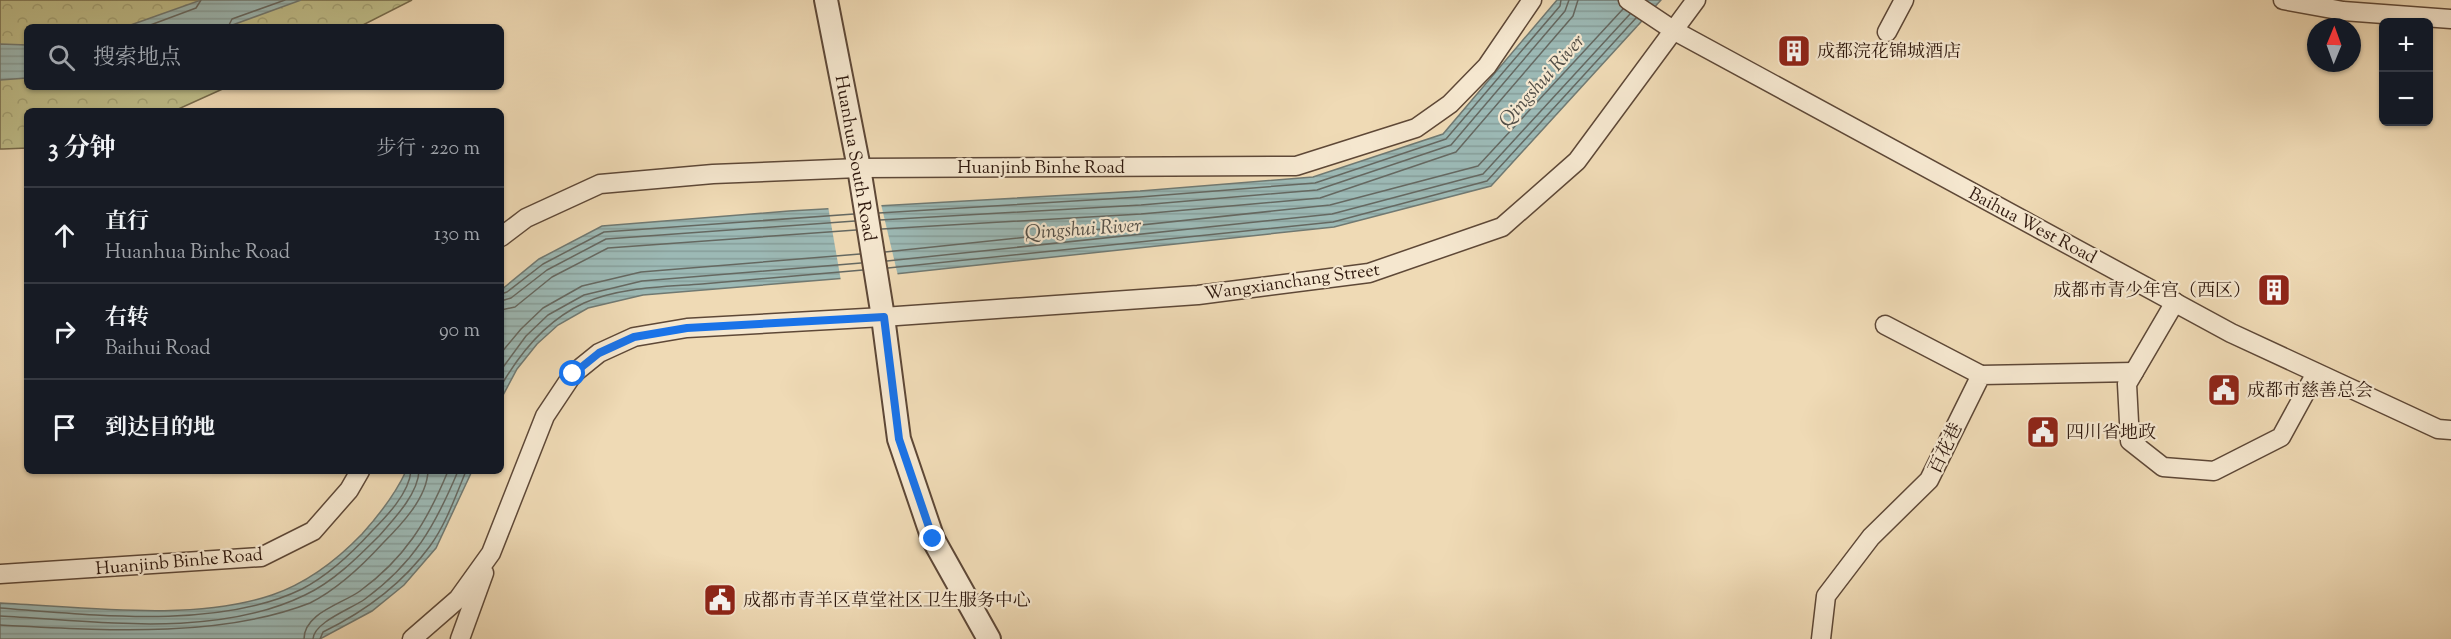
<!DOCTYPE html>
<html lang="zh">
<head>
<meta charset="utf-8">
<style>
	body { margin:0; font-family:"Sorts Mill Goudy","Noto Serif SC",serif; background:#242831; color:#f1f3f6 }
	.controls { position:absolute; right:18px; top:18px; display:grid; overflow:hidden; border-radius:9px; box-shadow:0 2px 4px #0004 }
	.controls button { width:54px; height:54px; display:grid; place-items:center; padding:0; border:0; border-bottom:2px solid #363941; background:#171b24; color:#f1f3f6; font:30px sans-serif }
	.compass { position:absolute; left:2307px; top:18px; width:54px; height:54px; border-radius:50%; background:#171b24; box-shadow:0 2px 4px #0004; rotate:1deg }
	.stop { position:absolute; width:18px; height:18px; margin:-14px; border:4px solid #1a73e8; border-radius:50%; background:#fff }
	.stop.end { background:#1a73e8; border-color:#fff; box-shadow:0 2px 6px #0008 }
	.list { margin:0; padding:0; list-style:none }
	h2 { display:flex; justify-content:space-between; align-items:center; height:78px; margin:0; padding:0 24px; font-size:26px }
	h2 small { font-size:20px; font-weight:400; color:#9ea1a6 }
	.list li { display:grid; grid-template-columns:39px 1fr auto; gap:18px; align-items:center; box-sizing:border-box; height:96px; padding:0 24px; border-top:2px solid #363941 }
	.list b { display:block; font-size:22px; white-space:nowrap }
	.list p { margin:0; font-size:20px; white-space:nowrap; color:#9ea1a6 }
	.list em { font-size:20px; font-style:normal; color:#9ea1a6 }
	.icon { flex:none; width:33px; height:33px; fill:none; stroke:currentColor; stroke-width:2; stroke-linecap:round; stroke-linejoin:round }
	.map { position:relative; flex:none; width:2451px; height:639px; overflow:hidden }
	.search { position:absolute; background:#171b24; box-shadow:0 2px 4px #0004; left:24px; top:24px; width:480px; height:66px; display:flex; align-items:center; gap:15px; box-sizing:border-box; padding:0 21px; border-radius:9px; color:#9ea1a6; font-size:22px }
	.panel { position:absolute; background:#171b24; box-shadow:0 2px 4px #0004; left:24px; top:108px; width:480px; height:366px; border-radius:9px }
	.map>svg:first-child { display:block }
	.park { fill:url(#park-crowns); stroke:#766b4c; stroke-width:1.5 }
	.water { fill:url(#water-rules); stroke:#707972; stroke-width:1.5 }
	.pier { fill:#efdab5 }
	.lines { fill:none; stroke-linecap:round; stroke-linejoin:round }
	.shore { stroke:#656861; stroke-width:1.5 }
	.minor-casing { stroke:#5e4837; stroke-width:21 }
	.tertiary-casing { stroke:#5e4837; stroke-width:26 }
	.minor { stroke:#f5e7cf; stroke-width:18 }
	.tertiary { stroke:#f5e7cf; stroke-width:22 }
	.route { stroke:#1a73e8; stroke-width:8 }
	.labels { text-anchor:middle; stroke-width:4.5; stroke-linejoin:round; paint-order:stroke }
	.poi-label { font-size:18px; fill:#2e180d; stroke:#f5e7cf; text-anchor:start }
	.street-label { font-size:18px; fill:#2e180d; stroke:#f5e7cf }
	.water-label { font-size:20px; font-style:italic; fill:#545048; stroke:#f5e7cf }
</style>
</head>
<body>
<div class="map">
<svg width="2451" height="639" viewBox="0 0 2451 639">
	<defs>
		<pattern id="park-crowns" width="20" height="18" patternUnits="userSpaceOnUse" patternTransform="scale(1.5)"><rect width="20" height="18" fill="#bfbe8a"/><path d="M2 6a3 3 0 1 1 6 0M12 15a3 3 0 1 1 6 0" fill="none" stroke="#a4a376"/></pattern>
		<pattern id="water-rules" width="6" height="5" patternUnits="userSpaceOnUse" patternTransform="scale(1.5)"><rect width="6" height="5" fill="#9cb9b5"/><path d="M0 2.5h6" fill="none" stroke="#879e9a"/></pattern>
	</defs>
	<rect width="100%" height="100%" fill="#efdab5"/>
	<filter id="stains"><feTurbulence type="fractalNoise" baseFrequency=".00333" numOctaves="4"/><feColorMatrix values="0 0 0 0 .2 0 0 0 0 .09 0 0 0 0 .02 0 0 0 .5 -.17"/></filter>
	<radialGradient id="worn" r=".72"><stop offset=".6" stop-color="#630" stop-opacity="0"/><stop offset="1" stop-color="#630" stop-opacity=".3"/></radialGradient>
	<polygon class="park" points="0,0 412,0 359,27 27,27 27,87 227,87 174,111 27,111 27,148 3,149 0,149"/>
	<g class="water">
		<polygon points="201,0 301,0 227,27 125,27"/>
		<polygon points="1557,0 1661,0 1491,186 1334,227 895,274 643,295 588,308 558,325 537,344 517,369 501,399 501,290 539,259 602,226 789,211 1140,191 1313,177 1443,134"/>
		<polygon points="0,44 27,45 27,78 0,80"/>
		<path d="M406 471H472L436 548 404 585 372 611 320 639H0V603C84 607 192 622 272 595 307 583 337 560 362 534 380 514 395 495 406 471Z"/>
	</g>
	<polygon class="pier" points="881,204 898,276 841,281 828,206"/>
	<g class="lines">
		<g class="shore">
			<polyline points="145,27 196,8 201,0"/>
			<polyline points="228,27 232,19 285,0"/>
			<polyline points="879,213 1140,197 1315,183 1446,139 1560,6 1561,0"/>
			<polyline points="880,220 1141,205 1317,190 1451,145 1565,11 1569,0"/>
			<polyline points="882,229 1141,214 1320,198 1456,152 1573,16 1578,0"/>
			<polyline points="885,252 1330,205 1478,166 1623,9"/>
			<polyline points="887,261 1332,214 1483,174 1630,14"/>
			<polyline points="888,268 1333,222 1487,181 1636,18"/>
			<polyline points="501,294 507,292 543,264 604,232 854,214"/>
			<polyline points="501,301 511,298 547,270 606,239 855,221"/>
			<polyline points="501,310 515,307 552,277 608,248 856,230"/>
			<polyline points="501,353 521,329 543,308 582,286 641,272 860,254"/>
			<polyline points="501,370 526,336 548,315 584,295 642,281 861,263"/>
			<path d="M501 386C521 351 547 320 584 303 620 287 664 287 702 284 756 279 809 275 863 270"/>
			<path d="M0 608C92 615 218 630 302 589 329 575 352 553 372 531 387 516 409 493 411 471"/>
			<path d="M0 616C97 621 215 639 305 595 333 582 357 558 379 536 394 519 418 494 419 471"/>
			<path d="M0 625C98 630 218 639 310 603 338 589 362 566 383 543 401 525 427 498 428 471"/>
			<path d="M304 639C304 613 342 604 360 591 405 558 427 522 448 471"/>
			<path d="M313 639C314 622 351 609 365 599 414 563 435 526 458 471"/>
			<path d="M320 639 323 632C364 612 403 583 430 546 446 524 456 495 466 471"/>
		</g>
		<defs>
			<g id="minor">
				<polyline points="1628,0 1673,30 2231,333 2438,429 2451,430"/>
				<polyline points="2283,0 2343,11 2451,19"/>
				<polyline points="1887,32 1904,0"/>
				<polyline points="501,237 526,218 600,184 713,174 859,168 1296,166 1416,128 1450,104 1487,66 1532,0"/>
				<polyline points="2175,302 2127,384 2130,441 2163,467 2214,471 2281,437 2316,373"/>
				<polyline points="1885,325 1981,375"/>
				<polyline points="0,574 261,557 313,531 349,490 360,471"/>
				<polyline points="412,639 458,599 491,553 545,416 573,374 599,353 634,337 687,328 883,317 1198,295 1369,273 1502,227 1577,161 1696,0"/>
				<polyline points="460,639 484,573"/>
				<polyline points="1821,639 1826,596 1871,537 1929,480 1981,375 2134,372"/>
			</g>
			<polyline id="tertiary" points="826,0 859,168 883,317 899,439 933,539 989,639"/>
		</defs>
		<use href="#minor" class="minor-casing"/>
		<use href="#tertiary" class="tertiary-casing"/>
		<use href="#minor" class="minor"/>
		<use href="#tertiary" class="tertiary"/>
	</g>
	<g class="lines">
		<polyline class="route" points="573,374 599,353 634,337 687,328 884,317 899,439 933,539"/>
	</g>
	<defs>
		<symbol id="building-square" viewBox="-11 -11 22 22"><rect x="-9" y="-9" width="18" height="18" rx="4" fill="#8f2418" stroke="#f5e7cf"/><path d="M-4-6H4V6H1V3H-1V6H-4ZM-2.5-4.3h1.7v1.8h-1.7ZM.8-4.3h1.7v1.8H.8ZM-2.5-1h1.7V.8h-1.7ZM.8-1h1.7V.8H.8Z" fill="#fff"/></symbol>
		<symbol id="civic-square" viewBox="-11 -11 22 22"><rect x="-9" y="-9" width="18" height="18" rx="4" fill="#8f2418" stroke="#f5e7cf"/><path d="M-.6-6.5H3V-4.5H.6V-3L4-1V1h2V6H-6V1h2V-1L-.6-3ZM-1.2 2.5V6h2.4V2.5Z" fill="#fff"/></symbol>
	</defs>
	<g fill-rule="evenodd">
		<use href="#building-square" x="1775" y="32" width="38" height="38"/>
		<use href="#building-square" x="2255" y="271" width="38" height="38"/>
		<use href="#civic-square" x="2205" y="371" width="38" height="38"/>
		<use href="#civic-square" x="2024" y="413" width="38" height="38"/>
		<use href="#civic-square" x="701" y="581" width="38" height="38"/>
	</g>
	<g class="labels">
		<g class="poi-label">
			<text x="1817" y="57">成都浣花锦城酒店</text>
			<text x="2251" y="296" text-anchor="end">成都市青少年宫（西区）</text>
			<text x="2247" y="396">成都市慈善总会</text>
			<text x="2066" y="438">四川省地政</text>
			<text x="743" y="606">成都市青羊区草堂社区卫生服务中心</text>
		</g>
		<g class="street-label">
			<text transform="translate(856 158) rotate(80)" y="6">Huanhua South Road</text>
			<text x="1041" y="173">Huanjinb Binhe Road</text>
			<text transform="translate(2033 225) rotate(28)" y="6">Baihua West Road</text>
			<text transform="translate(1292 281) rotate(-8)" y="6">Wangxianchang Street</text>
			<text transform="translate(1945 448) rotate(-64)" y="6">百花巷</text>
			<text transform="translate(179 561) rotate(-5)" y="6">Huanjinb Binhe Road</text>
		</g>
		<g class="water-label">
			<text transform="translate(1541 80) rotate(-48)" y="7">Qingshui River</text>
			<text transform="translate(1083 228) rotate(-4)" y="7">Qingshui River</text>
		</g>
	</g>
	<rect width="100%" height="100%" filter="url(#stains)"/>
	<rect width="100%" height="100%" fill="url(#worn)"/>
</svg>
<div class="controls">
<button>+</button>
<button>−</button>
</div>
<svg class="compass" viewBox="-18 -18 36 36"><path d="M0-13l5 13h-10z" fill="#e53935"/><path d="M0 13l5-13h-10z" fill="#9ea1a6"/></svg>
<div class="stop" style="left:573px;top:374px"></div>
<div class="stop end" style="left:933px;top:539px"></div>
<div class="search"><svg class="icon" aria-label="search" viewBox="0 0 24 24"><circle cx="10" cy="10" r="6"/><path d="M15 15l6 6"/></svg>搜索地点</div>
<section class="panel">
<h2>3 分钟<small>步行 · 220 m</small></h2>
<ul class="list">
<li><svg class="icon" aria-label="ahead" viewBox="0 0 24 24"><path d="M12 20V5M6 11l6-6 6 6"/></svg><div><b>直行</b><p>Huanhua Binhe Road</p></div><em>130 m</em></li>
<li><svg class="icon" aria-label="right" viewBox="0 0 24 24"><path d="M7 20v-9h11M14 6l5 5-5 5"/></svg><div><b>右转</b><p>Baihui Road</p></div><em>90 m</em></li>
<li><svg class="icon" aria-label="arrive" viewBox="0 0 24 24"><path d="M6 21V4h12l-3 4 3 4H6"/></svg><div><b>到达目的地</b></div></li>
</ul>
</section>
</div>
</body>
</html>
